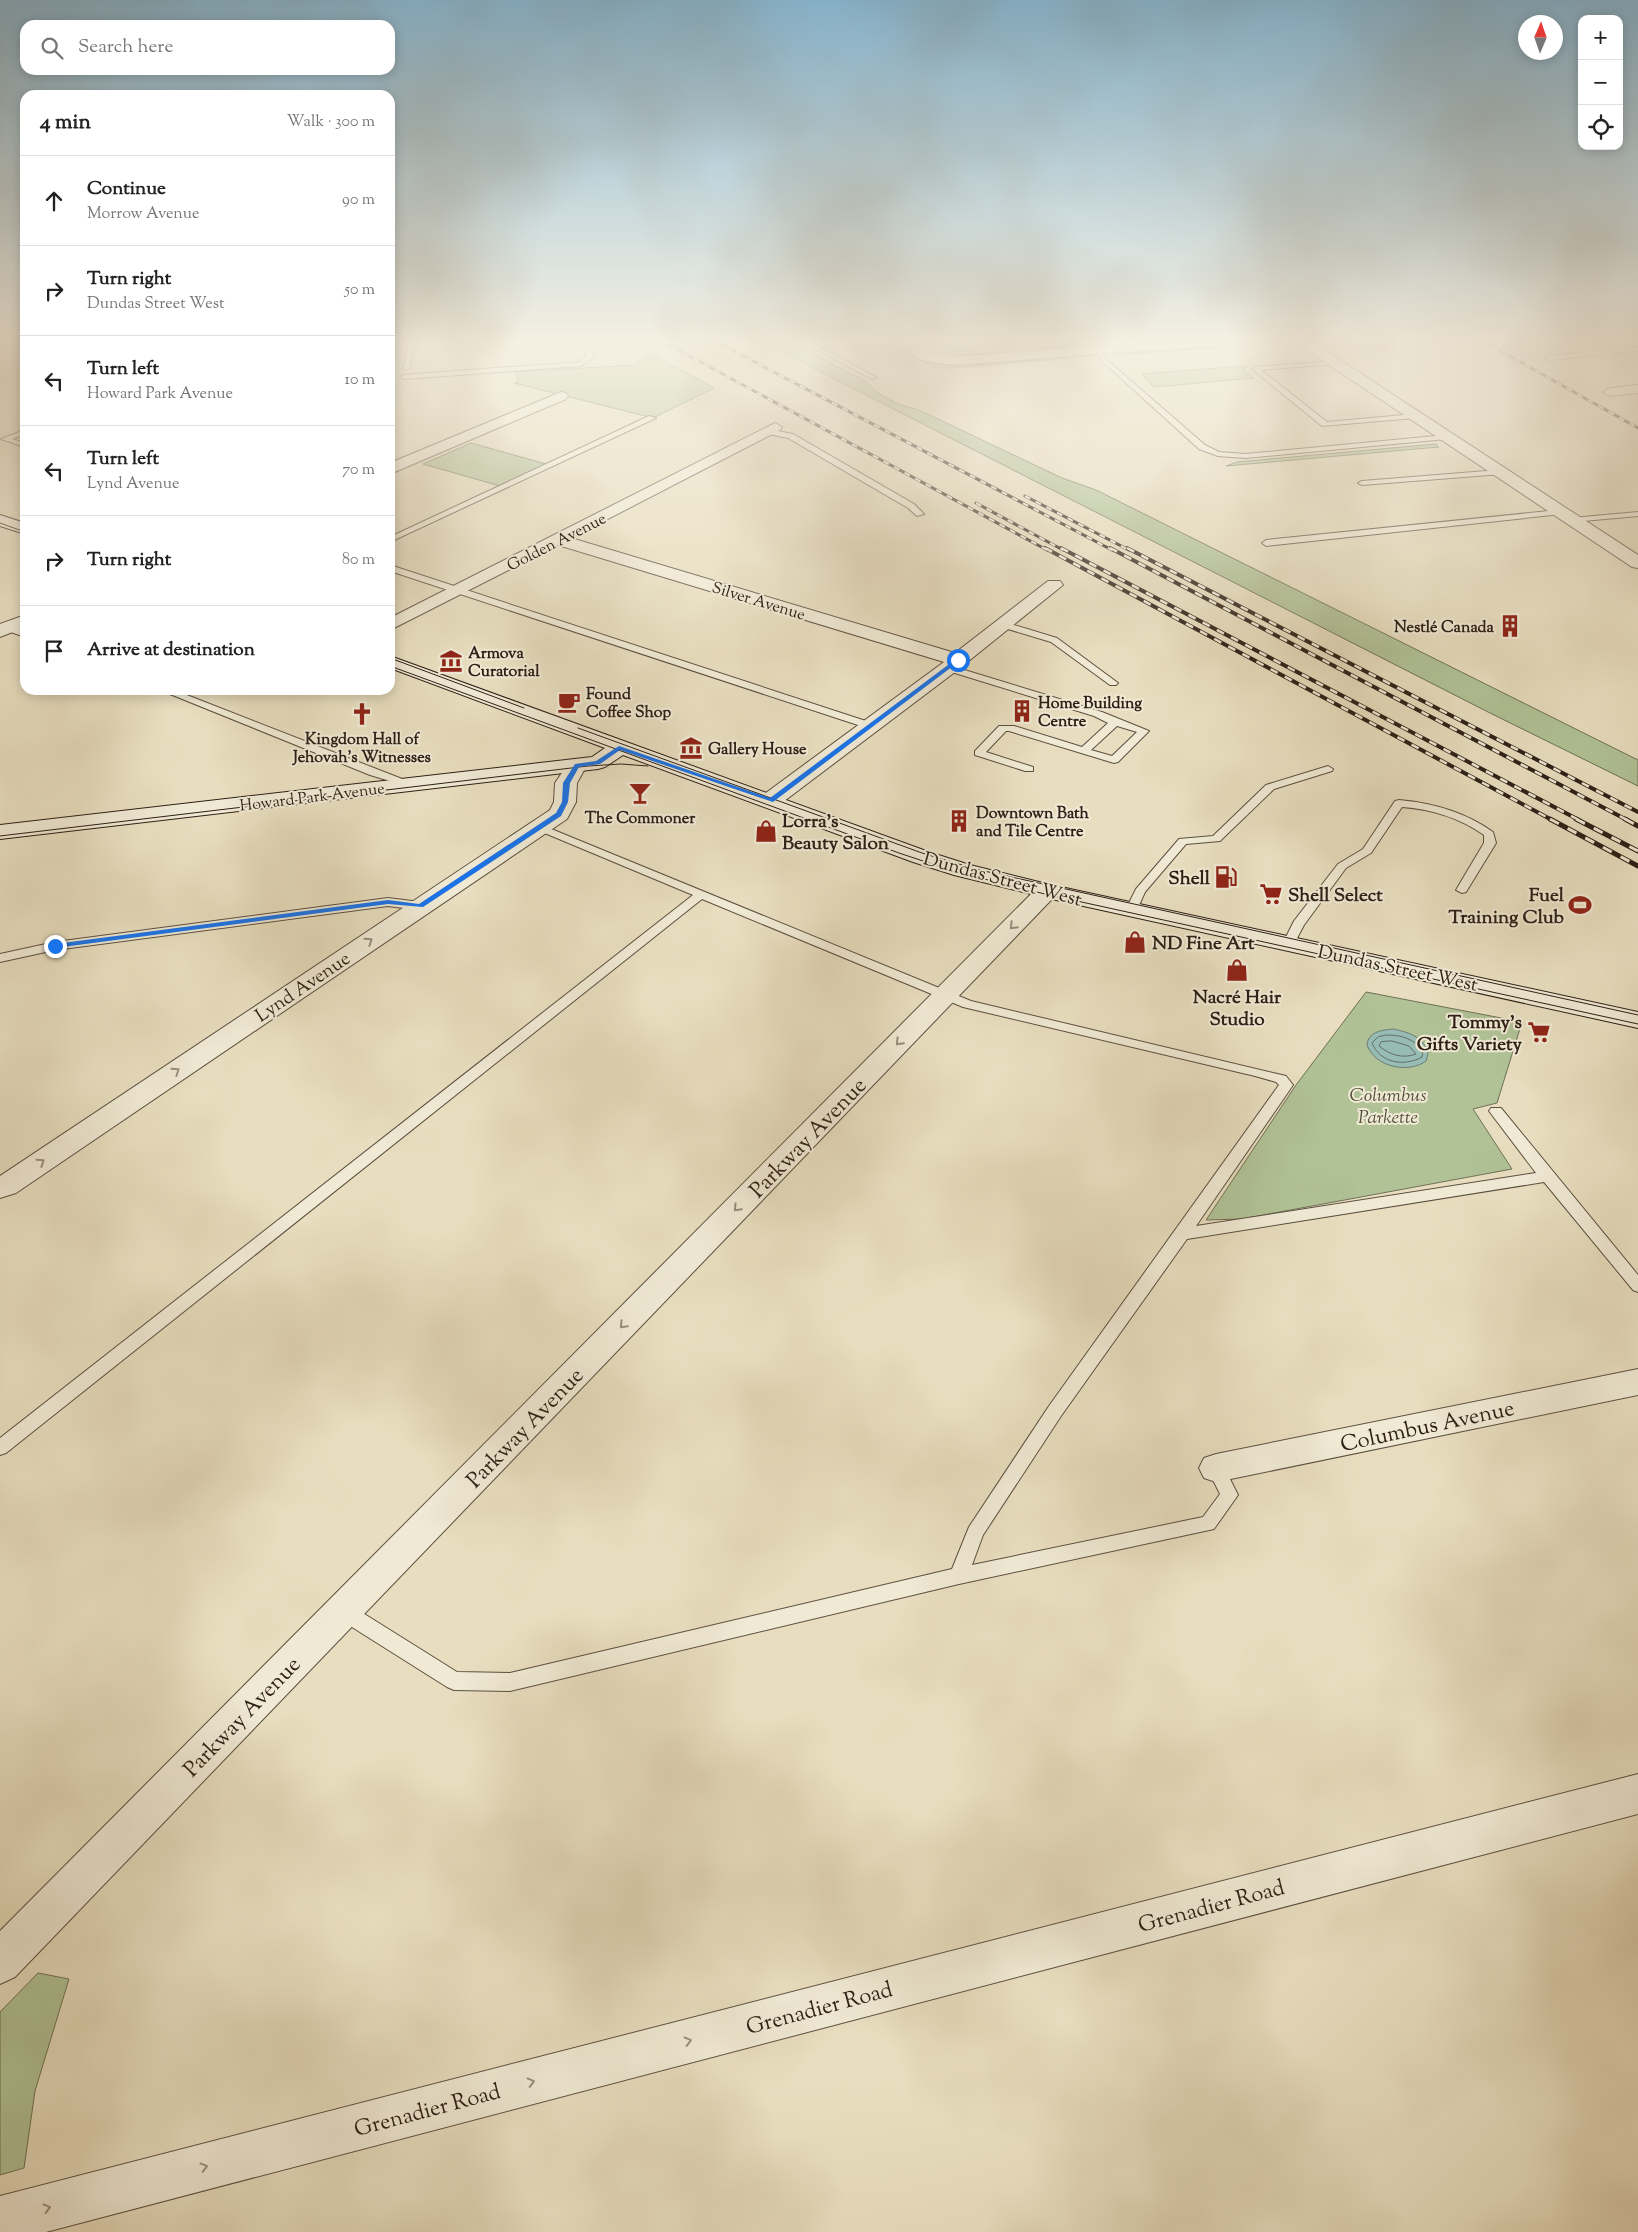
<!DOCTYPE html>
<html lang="en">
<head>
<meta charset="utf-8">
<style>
	body { margin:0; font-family:"Sorts Mill Goudy",serif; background:#f6f6f6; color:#222 }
	.controls { position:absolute; right:15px; top:15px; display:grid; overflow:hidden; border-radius:10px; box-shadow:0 2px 12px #0003 }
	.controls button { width:45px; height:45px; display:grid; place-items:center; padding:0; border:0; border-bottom:1px solid #e0e0e0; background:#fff; color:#222; font:25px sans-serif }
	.compass { position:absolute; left:1518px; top:15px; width:45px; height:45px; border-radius:50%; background:#fff; box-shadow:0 2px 12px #0003; rotate:2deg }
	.stop { position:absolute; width:15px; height:15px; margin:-11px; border:4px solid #1a73e8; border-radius:50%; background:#fff }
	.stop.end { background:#1a73e8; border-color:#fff; box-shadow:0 1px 5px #0008 }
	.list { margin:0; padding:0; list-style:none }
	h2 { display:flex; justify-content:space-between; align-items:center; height:65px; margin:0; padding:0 20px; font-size:21px }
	h2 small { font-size:16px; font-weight:400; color:#767676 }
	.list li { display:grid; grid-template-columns:32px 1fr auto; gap:15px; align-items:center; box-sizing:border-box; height:90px; padding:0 20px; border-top:1px solid #e0e0e0 }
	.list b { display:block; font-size:19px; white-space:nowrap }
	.list p { margin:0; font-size:16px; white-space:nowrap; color:#767676 }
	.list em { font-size:16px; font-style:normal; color:#767676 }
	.icon { flex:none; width:28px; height:28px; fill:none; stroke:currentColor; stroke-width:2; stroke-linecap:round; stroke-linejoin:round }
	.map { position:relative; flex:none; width:1638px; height:2232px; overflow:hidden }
	.search { position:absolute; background:#fff; box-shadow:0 2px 12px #0003; left:20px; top:20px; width:375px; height:55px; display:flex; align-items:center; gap:12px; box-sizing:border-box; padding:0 18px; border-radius:15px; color:#767676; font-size:19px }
	.panel { position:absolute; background:#fff; box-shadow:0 2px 12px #0003; left:20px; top:90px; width:375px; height:605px; border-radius:15px }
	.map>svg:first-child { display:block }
	.green { fill:#b0c296; stroke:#6e7056 }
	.water { fill:#97bcb4; stroke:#6d7d75 }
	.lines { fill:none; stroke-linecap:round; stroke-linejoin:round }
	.shore { stroke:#626e65; stroke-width:1 }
	.lane-casing { stroke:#5c4f40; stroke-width:2 }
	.street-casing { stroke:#5c4f40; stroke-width:2 }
	.secondary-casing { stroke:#2d1f16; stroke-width:2 }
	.lane { fill:#f0ead5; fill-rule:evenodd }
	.street { fill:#f0ead5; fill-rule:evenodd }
	.secondary { fill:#f0ead5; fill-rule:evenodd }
	.tram { stroke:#2d1f16; stroke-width:1 }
	.rail-far2-casing { stroke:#2d1f16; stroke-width:3 }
	.rail-far1-casing { stroke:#2d1f16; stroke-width:4 }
	.rail-casing { stroke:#2d1f16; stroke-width:5 }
	.rail-far2 { stroke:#f0ead5; stroke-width:2; stroke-dasharray:6; stroke-linecap:butt }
	.rail-far1 { stroke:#f0ead5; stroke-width:2.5; stroke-dasharray:8; stroke-linecap:butt }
	.rail { stroke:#f0ead5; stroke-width:3; stroke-dasharray:10; stroke-linecap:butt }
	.oneway { stroke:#988f7f }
	.route { fill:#1a73e8 }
	.labels { text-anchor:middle; stroke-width:4; stroke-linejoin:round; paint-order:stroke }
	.far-street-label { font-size:16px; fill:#2d1f16; stroke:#f0ead5 }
	.far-poi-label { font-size:16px; font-weight:bold; fill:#2d1f16; stroke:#f0ead5; text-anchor:start }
	.poi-label { font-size:19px; font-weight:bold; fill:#2d1f16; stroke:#f0ead5; text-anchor:start }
	.street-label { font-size:19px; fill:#2d1f16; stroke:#f0ead5 }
	.park-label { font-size:19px; font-style:italic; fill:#54503c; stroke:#f0ead5 }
	.near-street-label { font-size:22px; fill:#2d1f16; stroke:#f0ead5 }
</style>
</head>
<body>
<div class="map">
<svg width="1638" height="2232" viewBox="0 0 1638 2232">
	<rect width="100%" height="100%" fill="#e8debf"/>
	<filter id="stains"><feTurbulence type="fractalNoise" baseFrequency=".004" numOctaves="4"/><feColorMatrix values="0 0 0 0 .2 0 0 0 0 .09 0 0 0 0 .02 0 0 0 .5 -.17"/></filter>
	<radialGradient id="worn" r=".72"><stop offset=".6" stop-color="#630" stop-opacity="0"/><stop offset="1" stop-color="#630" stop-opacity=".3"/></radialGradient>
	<g class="green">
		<path d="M786 341 866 381C876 396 901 406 919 410L1062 478 1096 490 1638 760V786L1488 712 760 341Z"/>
		<polygon points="913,341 1075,341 1078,345 963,355 937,352"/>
		<polygon points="1252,341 1280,343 1130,354 1126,352"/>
		<polygon points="648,352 714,388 653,418 514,383 518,383 516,372 635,365"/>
		<path d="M1068 356 1069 358 953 368H936L915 357C961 373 1021 360 1068 356Z"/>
		<polygon points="1244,366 1246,367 1243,370 1254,378 1154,387 1142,374"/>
		<polygon points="471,443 546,464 500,486 423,464"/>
		<polygon points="1436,444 1439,447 1226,466 1237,462"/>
		<polygon points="1366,992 1522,1022 1497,1103 1473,1109 1512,1169 1242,1219 1206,1220 1296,1085"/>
		<polygon points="38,1973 69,1979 35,2091 24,2168 0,2175 0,2012"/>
	</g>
	<path class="water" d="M1393 1029C1408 1032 1425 1037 1428 1054L1426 1061C1408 1074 1375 1067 1367 1045 1368 1032 1381 1030 1393 1029Z"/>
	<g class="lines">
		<g class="shore">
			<path d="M1387 1035C1402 1035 1414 1039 1423 1051L1422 1057C1404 1067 1380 1063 1372 1043L1378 1037Z"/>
			<path d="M1392 1041 1409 1046 1416 1054C1403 1059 1390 1055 1379 1046L1381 1042Z"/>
		</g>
		<defs>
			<g id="lane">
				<polygon points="410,341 416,341 409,368 406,370 403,368"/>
				<polygon points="579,341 586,341 594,357 581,366 403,379 400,377 403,375 579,362 587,356"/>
				<polygon points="800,341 809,341 877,378 872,379"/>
				<polygon points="1298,341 1315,341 1301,344"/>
				<polygon points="1638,347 1638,351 1548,360 1545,358 1548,356"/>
				<polygon points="1095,350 1099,350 1107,360 1205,445 1219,452 1245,454 1446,435 1450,437 1446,439 1245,458 1218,456 1199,449 1103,362"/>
				<polygon points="1335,361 1335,363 1333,364 1261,370 1327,422 1415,414 1419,416 1415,418 1322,426 1252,369 1255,367"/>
				<polygon points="649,416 656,418 390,542 390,537"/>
				<polygon points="767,429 793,434 914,504 924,514 917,516 908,508 788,438 764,433 763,431"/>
				<polygon points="25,430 25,434 12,439 25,443 25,447 1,439"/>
				<polygon points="1499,470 1502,470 1502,474 1362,485 1358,483 1362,481"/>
				<polygon points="1559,510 1562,510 1562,514 1266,546 1262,543 1266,540"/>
				<polygon points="1638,512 1638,516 1572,522 1568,520 1572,518"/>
				<polygon points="390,565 875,724 876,726 875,728 867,728 390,571"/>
				<polygon points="1004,622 1057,638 1118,683 1116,685 1110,685 1051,642 1001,627 999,625"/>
				<polygon points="8,625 25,631 25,637 5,630 5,626"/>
				<path d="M948 665 1102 712 1149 731 1118 762 1114 763 1009 731H1006L986 752 1033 767V771H1025L975 755V751L999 726H1014L1082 747 1108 723 1094 716 945 670V666ZM1117 726 1137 732 1112 756 1091 750Z"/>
				<polygon points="160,690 174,690 415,784 410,787 370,775"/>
				<polygon points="1328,766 1333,769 1332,771 1274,789 1220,841 1186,844 1145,892 1136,912 1128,912 1126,909 1136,889 1179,839 1213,836 1266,785"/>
				<path d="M1399 800C1433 803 1465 812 1493 832L1496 843 1466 892 1462 893 1456 890 1484 843V835C1460 818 1431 809 1402 807L1371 853 1346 868 1304 925 1293 946H1285L1283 943 1294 921 1338 864 1363 849 1395 801Z"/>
				<polygon points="539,824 971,1001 1286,1076 1293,1085 1196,1226 1536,1173 1489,1111 1491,1108 1501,1108 1638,1275 1638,1292 1633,1290 1544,1182 1187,1239 1061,1416 983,1535 972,1565 1203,1517 1220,1494 1207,1468 1210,1463 1216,1461 1222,1463 1238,1495 1214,1529 959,1584 510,1691 454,1690 447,1687 336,1617 334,1611 336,1605 343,1603 350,1605 457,1672 510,1673 952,1569 969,1527 1049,1406 1279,1085 1276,1082 1255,1076 963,1007 702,899 6,1453 0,1455 0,1438 693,895 535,829 533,827"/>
				<polygon points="388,898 420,902 426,906 420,910 388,906 55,950 0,962 0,954 55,942"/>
			</g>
			<g id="street">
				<polygon points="887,341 904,341 928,354 951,357 1166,341 1232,341 1226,345 951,365 920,360"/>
				<polygon points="1293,341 1314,343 1638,555 1638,568 1632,567"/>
				<polygon points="1638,385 1638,393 1610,396 1603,392 1610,388"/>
				<polygon points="561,392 566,393 568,396 566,399 390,474 390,463"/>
				<polygon points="775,423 782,427 780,430 571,538 955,653 1048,581 1060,581 1063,585 955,672 779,805 771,806 763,805 760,800 763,795 944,662 558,545 390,630 390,618"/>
				<polygon points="25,615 25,627 0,637 0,624"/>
				<polygon points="577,759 584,761 587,765 577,783 576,802 567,819 16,1193 0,1198 0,1176 550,810 554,802 555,783 570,761"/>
				<polygon points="1047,884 1055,886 1059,891 1055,896 15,1977 0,1984 0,1931 1039,886"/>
				<polygon points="1638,1369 1638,1395 1216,1482 1204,1478 1199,1468 1204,1458 1216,1454"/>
				<polygon points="1638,1774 1638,1814 46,2232 0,2232 0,2196"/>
			</g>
			<g id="secondary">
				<polygon points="0,515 25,523 25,534 0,526"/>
				<polygon points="390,656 929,852 970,865 1047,884 1638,1012 1638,1028 1047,898 954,875 913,862 623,755 605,767 598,769 0,839 0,825 592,757 605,748 390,668"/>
			</g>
		</defs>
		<use href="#lane" class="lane-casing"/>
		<use href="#street" class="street-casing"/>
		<use href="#secondary" class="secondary-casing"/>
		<use href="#lane" class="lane"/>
		<use href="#street" class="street"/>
		<use href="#secondary" class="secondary"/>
		<g class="tram">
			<polyline points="0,523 25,532"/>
			<polyline points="390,658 524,708"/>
			<polyline points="390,666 899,853 956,872 1045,894 1638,1024"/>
			<polyline points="578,728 922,853 975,869 1638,1015"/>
			<polyline points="0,836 588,766 621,764 648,766"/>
		</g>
		<defs>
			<g id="rail-far2">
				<polyline points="662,341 1047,550"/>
				<polyline points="715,341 1112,550"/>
				<polyline points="1483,341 1638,428"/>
				<polyline points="1025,496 1129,550"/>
				<polyline points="976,503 1063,550"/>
			</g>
			<g id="rail-far1">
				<polyline points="1045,548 1552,820"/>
				<polyline points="1061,548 1579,820"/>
				<polyline points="1110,548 1627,820"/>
				<polyline points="1127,548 1638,812"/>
			</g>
			<g id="rail">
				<polyline points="1550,819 1638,866"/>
				<polyline points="1576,819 1638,851"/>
				<polyline points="1625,819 1638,826"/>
			</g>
		</defs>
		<use href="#rail-far2" class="rail-far2-casing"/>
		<use href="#rail-far1" class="rail-far1-casing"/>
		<use href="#rail" class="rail-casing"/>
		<use href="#rail-far2" class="rail-far2"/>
		<use href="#rail-far1" class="rail-far1"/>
		<use href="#rail" class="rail"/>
	</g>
	<defs><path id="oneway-chevron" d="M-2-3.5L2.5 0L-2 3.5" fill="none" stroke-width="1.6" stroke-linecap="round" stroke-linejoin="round" transform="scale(1.25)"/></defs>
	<g class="oneway">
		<use href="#oneway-chevron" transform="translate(1013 926) rotate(134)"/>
		<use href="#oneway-chevron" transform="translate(369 941) rotate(-34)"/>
		<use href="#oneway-chevron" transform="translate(899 1042) rotate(134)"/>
		<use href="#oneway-chevron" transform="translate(176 1071) rotate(-34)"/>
		<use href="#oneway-chevron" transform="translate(41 1162) rotate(-34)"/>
		<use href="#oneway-chevron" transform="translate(737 1208) rotate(134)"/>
		<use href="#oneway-chevron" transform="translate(623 1325) rotate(134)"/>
		<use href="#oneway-chevron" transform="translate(688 2041) rotate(-15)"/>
		<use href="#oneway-chevron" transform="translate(531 2082) rotate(-15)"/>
		<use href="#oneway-chevron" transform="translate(204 2167) rotate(-15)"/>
		<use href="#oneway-chevron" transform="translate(47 2208) rotate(-15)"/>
	</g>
	<linearGradient id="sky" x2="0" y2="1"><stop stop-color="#87b7d3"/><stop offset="0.52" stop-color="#f5f0e2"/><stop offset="1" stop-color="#f5f0e2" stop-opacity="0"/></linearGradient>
	<rect width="1638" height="654" fill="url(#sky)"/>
	<polygon class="route" points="956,659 961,660 773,802 620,750 600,764 579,767 570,783 568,802 561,816 423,907 388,904 55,948 51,946 55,944 388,900 419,904 556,813 562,802 563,783 575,764 596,761 619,746 770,798"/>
	<defs>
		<symbol id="building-bare" viewBox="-9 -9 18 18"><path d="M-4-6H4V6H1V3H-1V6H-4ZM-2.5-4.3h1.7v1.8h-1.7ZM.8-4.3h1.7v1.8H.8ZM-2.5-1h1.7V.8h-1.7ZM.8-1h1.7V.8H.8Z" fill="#8f2418" stroke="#f0ead5" stroke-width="2.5" paint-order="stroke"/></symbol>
		<symbol id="museum-bare" viewBox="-9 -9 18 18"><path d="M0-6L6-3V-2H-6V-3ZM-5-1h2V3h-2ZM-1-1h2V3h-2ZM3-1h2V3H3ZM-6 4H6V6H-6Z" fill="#8f2418" stroke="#f0ead5" stroke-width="2.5" paint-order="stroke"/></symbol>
		<symbol id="cafe-bare" viewBox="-9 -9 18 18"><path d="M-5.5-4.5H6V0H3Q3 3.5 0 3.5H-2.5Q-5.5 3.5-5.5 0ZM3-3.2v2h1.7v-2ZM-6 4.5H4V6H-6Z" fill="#8f2418" stroke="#f0ead5" stroke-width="2.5" paint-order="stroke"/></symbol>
		<symbol id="church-bare" viewBox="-9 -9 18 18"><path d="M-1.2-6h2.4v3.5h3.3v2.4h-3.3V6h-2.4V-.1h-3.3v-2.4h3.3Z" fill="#8f2418" stroke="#f0ead5" stroke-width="2.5" paint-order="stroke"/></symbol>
		<symbol id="bar-bare" viewBox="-9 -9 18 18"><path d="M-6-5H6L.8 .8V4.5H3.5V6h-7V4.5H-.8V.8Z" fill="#8f2418" stroke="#f0ead5" stroke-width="2.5" paint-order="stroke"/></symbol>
		<symbol id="shop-bare" viewBox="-9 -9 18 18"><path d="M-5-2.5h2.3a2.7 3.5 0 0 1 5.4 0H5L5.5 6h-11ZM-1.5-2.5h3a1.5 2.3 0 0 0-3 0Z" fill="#8f2418" stroke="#f0ead5" stroke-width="2.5" paint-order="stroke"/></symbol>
		<symbol id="fuel-bare" viewBox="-9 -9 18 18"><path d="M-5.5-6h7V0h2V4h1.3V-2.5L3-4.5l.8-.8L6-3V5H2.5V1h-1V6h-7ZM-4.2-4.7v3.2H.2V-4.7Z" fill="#8f2418" stroke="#f0ead5" stroke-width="2.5" paint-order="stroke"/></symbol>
		<symbol id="supermarket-bare" viewBox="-9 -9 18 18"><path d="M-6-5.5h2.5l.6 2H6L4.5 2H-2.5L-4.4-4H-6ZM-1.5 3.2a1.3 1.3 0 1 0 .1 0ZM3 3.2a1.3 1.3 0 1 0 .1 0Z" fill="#8f2418" stroke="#f0ead5" stroke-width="2.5" paint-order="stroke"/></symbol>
		<symbol id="stadium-bare" viewBox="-9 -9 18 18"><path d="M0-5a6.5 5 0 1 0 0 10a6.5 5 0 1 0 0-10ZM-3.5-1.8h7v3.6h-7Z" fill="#8f2418" stroke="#f0ead5" stroke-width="2.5" paint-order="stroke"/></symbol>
	</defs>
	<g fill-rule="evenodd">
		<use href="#building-bare" x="1494" y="610" width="32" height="32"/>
		<use href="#museum-bare" x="435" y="645" width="32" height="32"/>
		<use href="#cafe-bare" x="553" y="686" width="32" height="32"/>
		<use href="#building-bare" x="1006" y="695" width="32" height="32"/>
		<use href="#church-bare" x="346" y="698" width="32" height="32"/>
		<use href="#museum-bare" x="675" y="732" width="32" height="32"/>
		<use href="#bar-bare" x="624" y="777" width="32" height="32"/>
		<use href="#building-bare" x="943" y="805" width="32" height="32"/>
		<use href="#shop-bare" x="750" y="815" width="32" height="32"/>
		<use href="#fuel-bare" x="1210" y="861" width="32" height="32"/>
		<use href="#supermarket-bare" x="1255" y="878" width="32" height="32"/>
		<use href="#stadium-bare" x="1564" y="889" width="32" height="32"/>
		<use href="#shop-bare" x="1119" y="926" width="32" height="32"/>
		<use href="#shop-bare" x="1221" y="954" width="32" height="32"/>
		<use href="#supermarket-bare" x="1523" y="1016" width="32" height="32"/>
	</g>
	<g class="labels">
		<g class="far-street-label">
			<text transform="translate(556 541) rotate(-27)" y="6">Golden Avenue</text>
			<text transform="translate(759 600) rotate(17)" y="6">Silver Avenue</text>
			<text transform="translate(312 796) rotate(-7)" y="6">Howard Park Avenue</text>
		</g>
		<g class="far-poi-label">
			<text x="1494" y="632" text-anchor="end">Nestlé Canada</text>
			<text x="468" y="658">Armova<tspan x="468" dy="18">Curatorial</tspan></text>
			<text x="586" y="699">Found<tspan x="586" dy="18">Coffee Shop</tspan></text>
			<text x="1038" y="708">Home Building<tspan x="1038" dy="18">Centre</tspan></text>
			<text x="362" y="744" text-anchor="middle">Kingdom Hall of<tspan x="362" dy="18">Jehovah's Witnesses</tspan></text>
			<text x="708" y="754">Gallery House</text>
			<text x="976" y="818">Downtown Bath<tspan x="976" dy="18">and Tile Centre</tspan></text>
			<text x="640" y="823" text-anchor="middle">The Commoner</text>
		</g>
		<g class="poi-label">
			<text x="782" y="827">Lorra's<tspan x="782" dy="22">Beauty Salon</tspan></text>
			<text x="1210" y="884" text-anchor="end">Shell</text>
			<text x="1288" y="901">Shell Select</text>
			<text x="1564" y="901" text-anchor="end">Fuel<tspan x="1564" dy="22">Training Club</tspan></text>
			<text x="1152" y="949">ND Fine Art</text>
			<text x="1237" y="1003" text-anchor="middle">Nacré Hair<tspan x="1237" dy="22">Studio</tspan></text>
			<text x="1522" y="1028" text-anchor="end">Tommy's<tspan x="1522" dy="22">Gifts Variety</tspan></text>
		</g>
		<g class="street-label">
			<text transform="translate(1003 878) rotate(15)" y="7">Dundas Street West</text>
			<text transform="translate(1398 967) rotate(12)" y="7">Dundas Street West</text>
			<text transform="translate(302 986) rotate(-34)" y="7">Lynd Avenue</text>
		</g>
		<g class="park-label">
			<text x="1388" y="1101">Columbus<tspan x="1388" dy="22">Parkette</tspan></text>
		</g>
		<g class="near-street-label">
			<text transform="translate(807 1137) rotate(-46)" y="8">Parkway Avenue</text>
			<text transform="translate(1427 1425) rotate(-12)" y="8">Columbus Avenue</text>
			<text transform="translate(524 1427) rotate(-46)" y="8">Parkway Avenue</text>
			<text transform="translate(241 1716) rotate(-46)" y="8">Parkway Avenue</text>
			<text transform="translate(1211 1905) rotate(-15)" y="8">Grenadier Road</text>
			<text transform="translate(819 2007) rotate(-15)" y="8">Grenadier Road</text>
			<text transform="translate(427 2109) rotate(-15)" y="8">Grenadier Road</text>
		</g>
	</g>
	<rect width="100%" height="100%" filter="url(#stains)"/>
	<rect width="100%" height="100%" fill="url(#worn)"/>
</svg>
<div class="controls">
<button>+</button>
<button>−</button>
<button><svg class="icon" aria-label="locate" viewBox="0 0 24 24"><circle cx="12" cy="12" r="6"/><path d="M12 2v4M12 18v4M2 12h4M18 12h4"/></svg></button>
</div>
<svg class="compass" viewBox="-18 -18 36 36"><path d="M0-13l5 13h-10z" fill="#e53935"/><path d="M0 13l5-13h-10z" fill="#767676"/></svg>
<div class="stop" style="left:958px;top:660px"></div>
<div class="stop end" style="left:55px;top:946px"></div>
<div class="search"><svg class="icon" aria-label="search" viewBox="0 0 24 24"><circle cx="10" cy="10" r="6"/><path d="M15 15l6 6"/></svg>Search here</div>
<section class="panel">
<h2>4 min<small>Walk · 300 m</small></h2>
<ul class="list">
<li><svg class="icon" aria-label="ahead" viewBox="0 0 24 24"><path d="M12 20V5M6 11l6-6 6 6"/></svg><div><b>Continue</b><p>Morrow Avenue</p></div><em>90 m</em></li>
<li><svg class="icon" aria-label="right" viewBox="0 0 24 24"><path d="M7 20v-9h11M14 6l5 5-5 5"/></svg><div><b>Turn right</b><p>Dundas Street West</p></div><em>50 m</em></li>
<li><svg class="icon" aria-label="left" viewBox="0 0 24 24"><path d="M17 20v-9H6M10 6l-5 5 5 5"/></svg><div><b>Turn left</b><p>Howard Park Avenue</p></div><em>10 m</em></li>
<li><svg class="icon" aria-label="left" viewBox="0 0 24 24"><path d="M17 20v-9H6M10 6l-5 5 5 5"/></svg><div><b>Turn left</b><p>Lynd Avenue</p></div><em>70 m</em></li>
<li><svg class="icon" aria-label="right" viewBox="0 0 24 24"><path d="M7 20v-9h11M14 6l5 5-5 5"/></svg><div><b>Turn right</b></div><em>80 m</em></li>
<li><svg class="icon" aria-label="arrive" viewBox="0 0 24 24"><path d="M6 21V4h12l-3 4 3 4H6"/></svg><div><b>Arrive at destination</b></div></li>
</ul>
</section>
</div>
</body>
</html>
